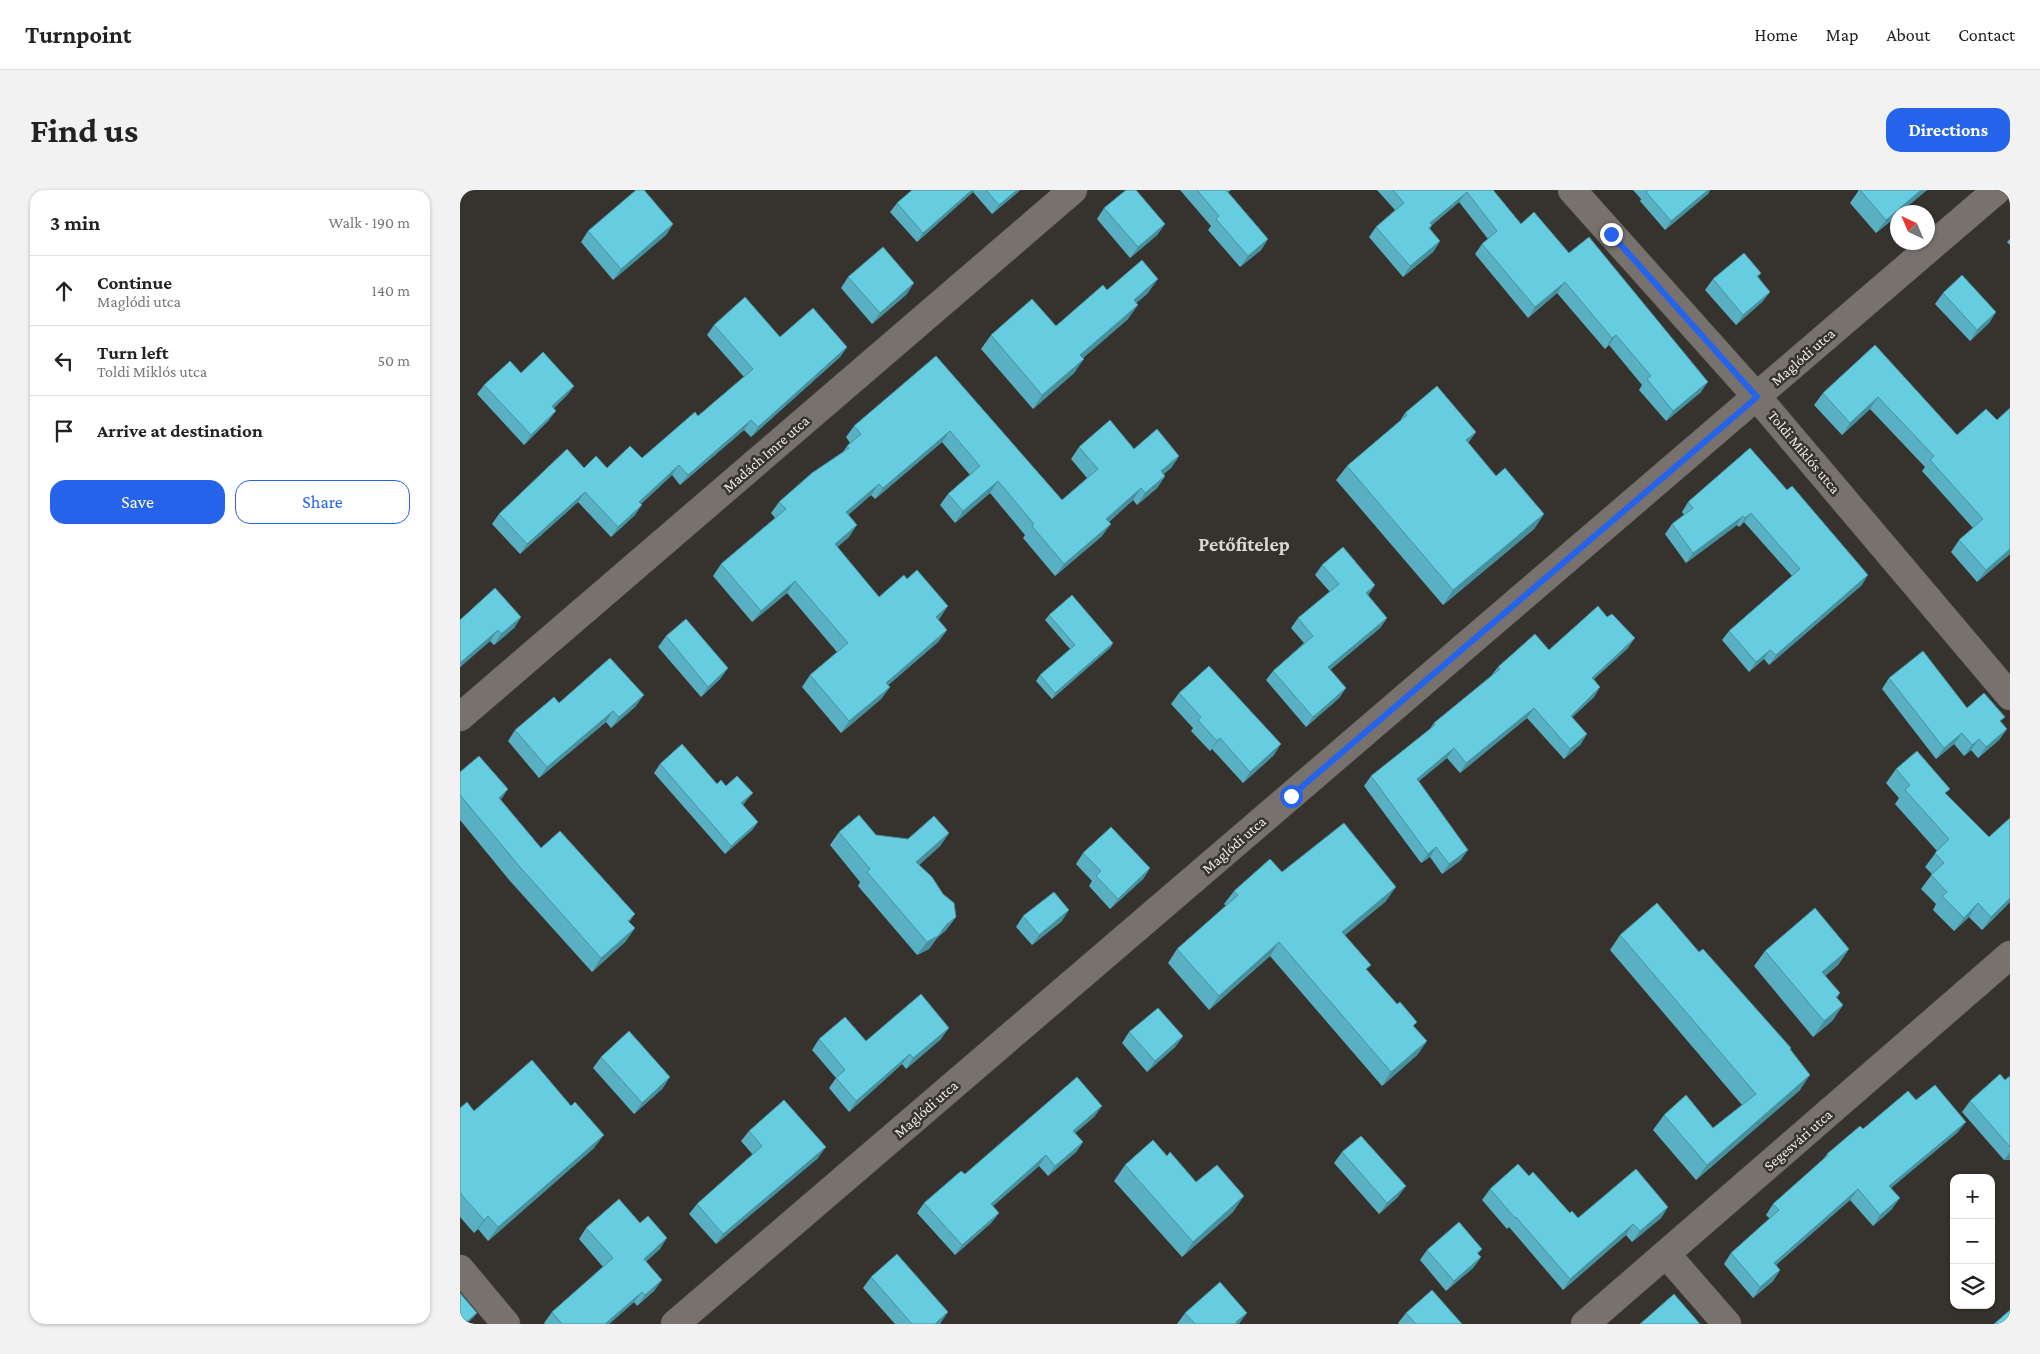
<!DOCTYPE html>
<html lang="en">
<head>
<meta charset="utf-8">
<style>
	body { margin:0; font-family:"Crimson Pro",serif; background:#f2f2f2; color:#222 }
	.controls { position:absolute; right:15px; bottom:15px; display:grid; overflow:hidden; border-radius:10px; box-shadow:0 1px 4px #0004 }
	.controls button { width:45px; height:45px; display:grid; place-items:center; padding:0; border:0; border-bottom:1px solid #e0e0e0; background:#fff; color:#222; font:25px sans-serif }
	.compass { position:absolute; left:1430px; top:15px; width:45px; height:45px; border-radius:50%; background:#fff; box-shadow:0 1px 4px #0004; rotate:316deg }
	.stop { position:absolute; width:15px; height:15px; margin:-11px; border:4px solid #2563eb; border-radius:50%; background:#fff }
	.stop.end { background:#2563eb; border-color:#fff; box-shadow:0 1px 5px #0008 }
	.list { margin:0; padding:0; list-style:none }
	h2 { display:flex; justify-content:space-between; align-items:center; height:65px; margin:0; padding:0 20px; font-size:21px }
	h2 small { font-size:16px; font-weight:400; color:#767676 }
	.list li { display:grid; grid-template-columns:32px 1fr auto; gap:15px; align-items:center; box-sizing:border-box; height:70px; padding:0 20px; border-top:1px solid #e0e0e0 }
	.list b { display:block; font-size:19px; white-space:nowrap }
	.list p { margin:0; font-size:16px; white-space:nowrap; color:#767676 }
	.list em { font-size:16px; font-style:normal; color:#767676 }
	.actions { display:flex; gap:10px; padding:15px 20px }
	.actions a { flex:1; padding:11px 0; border:1px solid #2563eb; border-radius:15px; text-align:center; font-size:18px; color:#2563eb }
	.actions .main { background:#2563eb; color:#fff }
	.icon { flex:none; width:28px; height:28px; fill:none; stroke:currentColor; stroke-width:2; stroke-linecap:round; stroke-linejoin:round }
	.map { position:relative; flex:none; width:1550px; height:1134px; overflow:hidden; border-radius:15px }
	header { display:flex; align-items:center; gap:30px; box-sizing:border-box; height:70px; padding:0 25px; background:#fff; border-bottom:1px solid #e0e0e0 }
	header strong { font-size:24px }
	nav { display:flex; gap:28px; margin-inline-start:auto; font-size:18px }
	.intro { display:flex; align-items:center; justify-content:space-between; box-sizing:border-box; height:120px; padding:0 30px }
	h1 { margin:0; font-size:35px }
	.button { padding:12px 22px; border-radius:15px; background:#2563eb; color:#fff; font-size:18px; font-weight:700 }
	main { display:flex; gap:30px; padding:0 30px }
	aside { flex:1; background:#fff; border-radius:15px; box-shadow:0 1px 4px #0004 }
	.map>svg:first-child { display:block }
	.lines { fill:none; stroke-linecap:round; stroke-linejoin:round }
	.minor-casing { stroke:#54514c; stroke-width:29 }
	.minor { stroke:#77726d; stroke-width:28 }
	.wall { fill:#58b0c2 }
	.shaded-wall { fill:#47909e }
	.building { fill:#66cde1; stroke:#47909e }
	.route { stroke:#2563eb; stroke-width:6 }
	.labels { text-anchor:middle; stroke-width:5; stroke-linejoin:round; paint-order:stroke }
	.street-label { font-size:15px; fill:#efece9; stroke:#36322d }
	.district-label { font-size:20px; font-weight:bold; fill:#ded8d2; stroke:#36322d }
</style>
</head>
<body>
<header>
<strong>Turnpoint</strong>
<nav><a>Home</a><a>Map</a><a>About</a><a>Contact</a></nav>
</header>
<div class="intro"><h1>Find us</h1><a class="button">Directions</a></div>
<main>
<aside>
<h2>3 min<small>Walk · 190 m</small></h2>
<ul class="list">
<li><svg class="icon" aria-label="ahead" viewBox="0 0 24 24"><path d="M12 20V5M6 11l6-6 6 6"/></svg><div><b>Continue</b><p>Maglódi utca</p></div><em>140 m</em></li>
<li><svg class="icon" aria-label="left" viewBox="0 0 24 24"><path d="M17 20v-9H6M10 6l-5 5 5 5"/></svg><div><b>Turn left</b><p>Toldi Miklós utca</p></div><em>50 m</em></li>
<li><svg class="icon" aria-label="arrive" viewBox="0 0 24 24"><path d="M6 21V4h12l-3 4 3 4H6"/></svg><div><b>Arrive at destination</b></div></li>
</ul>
<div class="actions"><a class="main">Save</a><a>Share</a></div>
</aside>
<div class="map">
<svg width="1550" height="1134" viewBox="0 0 1550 1134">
	<rect width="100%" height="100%" fill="#36322d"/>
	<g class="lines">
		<defs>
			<g id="minor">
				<polyline points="1112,0 1297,207 1550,506"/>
				<polyline points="0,527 613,0"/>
				<polyline points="1206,1064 1267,1134"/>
				<polyline points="0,1079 46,1134"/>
				<polyline points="215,1134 1537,0"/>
				<polyline points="1125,1134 1550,765"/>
			</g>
		</defs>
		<use href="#minor" class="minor-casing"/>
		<use href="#minor" class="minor"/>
	</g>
	<g class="wall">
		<polygon points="452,0 560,0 557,3 532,24 513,2 457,52 430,22 437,13"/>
		<polygon points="720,0 771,0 768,2 808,49 801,60 780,77 748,40 751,36"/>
		<polygon points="917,0 1033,0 1061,34 1109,63 1241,202 1206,231 1179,200 1182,195 1149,155 1145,159 1097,103 1068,128 1015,64 1022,54 1028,49 999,12 972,35 970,39 980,51 973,62 943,87 909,47 916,37 935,20"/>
		<polygon points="1173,0 1250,0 1248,4 1205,40 1180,11 1181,9"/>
		<polygon points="1399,0 1467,0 1438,22 1438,25 1416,43 1390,13"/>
		<polygon points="644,18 705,34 697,45 670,68 637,29"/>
		<polygon points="213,34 206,45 153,90 121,52 128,41"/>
		<polygon points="1550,49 1550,55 1547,52"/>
		<polygon points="1301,83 1298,87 1310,102 1302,112 1276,135 1245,100 1253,89"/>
		<polygon points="388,87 447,104 412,134 381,98"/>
		<polygon points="647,100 688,103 676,113 668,129 623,168 614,183 573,219 521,159 531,145 596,136"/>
		<polygon points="1483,103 1536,122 1529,133 1510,151 1475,114"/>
		<polygon points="254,135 320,147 387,157 380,167 291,247 284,240 220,295 212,285 181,314 175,325 151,347 118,312 60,364 32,334 39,324 124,278 147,278 182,268 238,226 284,187 247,145"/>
		<polygon points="1415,155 1497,245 1537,230 1550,218 1550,364 1517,392 1491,362 1499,350 1513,338 1462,281 1465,277 1410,219 1382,245 1354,215 1363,203"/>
		<polygon points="476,166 602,310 627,288 611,269 619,257 674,259 719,266 711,278 703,284 705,286 697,298 677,315 673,310 649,332 642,346 595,386 563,348 565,345 530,303 495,333 480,315 488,304 510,285 482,252 415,309 411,305 388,325 389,347 377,357 419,407 480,428 478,430 487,440 478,452 428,495 430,497 421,509 381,543 342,497 350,485 377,462 327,403 292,432 253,386 261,374 315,328 311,323 319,312 383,262 387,256 390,253 386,247 394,236"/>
		<polygon points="61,183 114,196 107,205 94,218 89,230 64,255 17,204 24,195"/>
		<polygon points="945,223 1016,242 1008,253 1036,286 1084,324 1074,339 983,415 876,290 887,276 939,232"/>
		<polygon points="1290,258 1402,395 1309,475 1304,469 1289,482 1262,450 1269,441 1332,386 1284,332 1279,337 1277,335 1226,373 1205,344 1212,334 1224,325 1222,322 1228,312"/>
		<polygon points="862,375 915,395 908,405 927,428 920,438 870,480 886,498 879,508 846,537 806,490 813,481 844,453 831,438 838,428 870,402 855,385"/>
		<polygon points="589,425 653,453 650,458 592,509 576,491 580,485 610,459 585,430"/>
		<polygon points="61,427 54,438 34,455 30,451 0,477 0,430"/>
		<polygon points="206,446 268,478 260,489 241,507 198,457"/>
		<polygon points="1168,458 1134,489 1140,497 1134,507 1112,527 1121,554 1104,569 1067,528 1000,583 987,568 959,591 1001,670 982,684 970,667 961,673 904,596 911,586 969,540 974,533 1031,486 1038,477 1089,460"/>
		<polygon points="1429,488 1507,518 1541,532 1547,539 1539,550 1518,568 1511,560 1504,566 1494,554 1476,569 1422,499"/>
		<polygon points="719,503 814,565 783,593 752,559 750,561 731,541 733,538 711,514"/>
		<polygon points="99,513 176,516 151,538 146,532 79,588 48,551 55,540"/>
		<polygon points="200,574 266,596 286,611 283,615 298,632 292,640 265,664 194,583"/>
		<polygon points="1436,579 1486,604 1529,647 1550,628 1550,712 1522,740 1509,727 1494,741 1473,720 1476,714 1461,699 1472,684 1465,677 1477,661 1435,614 1439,608 1426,593"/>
		<polygon points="0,582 41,610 81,658 175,724 169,732 175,738 165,752 132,782 50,691 0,630"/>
		<polygon points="379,642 448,649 489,643 480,656 459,675 496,727 486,740 477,748 469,759 457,765 398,696 400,692 370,655"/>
		<polygon points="623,663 690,678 683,689 650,719 629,696 632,691 616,674"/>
		<polygon points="822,682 926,711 885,745 907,780 954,836 967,851 957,865 922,896 810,766 749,820 708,773 717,759 766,716 764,714 774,701"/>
		<polygon points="563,726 602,731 572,755 556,737"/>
		<polygon points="1160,745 1239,762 1330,860 1340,900 1236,990 1193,940 1204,925 1253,938 1282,915 1150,760"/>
		<polygon points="1389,759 1378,775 1365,786 1380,803 1377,808 1383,815 1372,831 1353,847 1294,776 1305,761"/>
		<polygon points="669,842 723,846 715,857 687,882 662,853"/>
		<polygon points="359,849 406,851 481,849 446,879 442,874 389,922 369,898 376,888 352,860"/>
		<polygon points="141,867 203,898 174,924 133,878"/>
		<polygon points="1550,886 1550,970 1544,970 1502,922 1510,911 1545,890"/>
		<polygon points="1456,910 1498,942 1431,998 1432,1019 1413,1036 1390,1010 1316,1075 1320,1080 1313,1091 1293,1108 1264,1074 1271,1063 1310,1029 1306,1025 1313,1014 1362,971 1367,964 1403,939"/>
		<polygon points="0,918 14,921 134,958 28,1051 18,1039 14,1043 0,1027"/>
		<polygon points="635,926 615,943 623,952 616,962 588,986 579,976 533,1016 539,1023 531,1033 495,1065 457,1023 464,1013 505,984"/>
		<polygon points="289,941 358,968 256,1054 229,1024 237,1014 293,965 281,951"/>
		<polygon points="882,962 938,1007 919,1024 874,973"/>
		<polygon points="707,966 736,992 773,1022 722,1067 654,991 665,975"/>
		<polygon points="1069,986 1110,1023 1118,1028 1208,1017 1201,1028 1172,1052 1166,1045 1103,1100 1049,1037 1047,1039 1022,1010 1030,999"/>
		<polygon points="126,1038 200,1059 186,1071 195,1100 177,1116 174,1112 149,1134 85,1134 84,1133 92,1122 143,1077 119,1049"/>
		<polygon points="1022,1059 1018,1064 1021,1067 1013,1078 986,1101 960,1070 967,1060"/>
		<polygon points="411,1087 481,1133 480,1134 435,1134 403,1098"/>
		<polygon points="725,1123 779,1134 717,1134"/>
		<polygon points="946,1123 1002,1134 939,1134 938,1133"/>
	</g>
	<g class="shaded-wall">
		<polygon points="512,0 515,0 513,2 457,52 463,43"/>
		<polygon points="557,0 560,0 557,3 532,24 539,15"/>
		<polygon points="1248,0 1250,0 1248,4 1205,40 1211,31"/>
		<polygon points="1461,0 1467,0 1441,22 1438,22 1438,25 1416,43 1426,30"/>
		<polygon points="1007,2 999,12 971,36 972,35 965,46 970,33"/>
		<polygon points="213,34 206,45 153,90 161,79"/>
		<polygon points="705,34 697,45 670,68 678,57"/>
		<polygon points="808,49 801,60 780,77 788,66"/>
		<polygon points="980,51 973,62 943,87 950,76"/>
		<polygon points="698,89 688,103 664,124 674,110"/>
		<polygon points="1105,92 1097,103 1068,128 1075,117"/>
		<polygon points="454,93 447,104 412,134 420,123"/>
		<polygon points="1310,102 1302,112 1276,135 1283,125"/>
		<polygon points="678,115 668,129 610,179 620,165"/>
		<polygon points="1536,122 1529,133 1510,151 1517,140"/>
		<polygon points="1156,145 1149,155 1145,159 1152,148"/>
		<polygon points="387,157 380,167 291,247 298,237"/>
		<polygon points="624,169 614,183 573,219 582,205"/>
		<polygon points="1248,192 1241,202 1206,231 1213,221"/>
		<polygon points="114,196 107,205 85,226 92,216"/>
		<polygon points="1418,207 1410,219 1382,245 1390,233"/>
		<polygon points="96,221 89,230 64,255 71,245"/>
		<polygon points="291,230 284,240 220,295 228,285"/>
		<polygon points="490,241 482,252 415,309 423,298"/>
		<polygon points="1016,242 1005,257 1006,250"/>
		<polygon points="719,266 711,278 693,293 701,281"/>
		<polygon points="219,275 212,285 172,322 179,312"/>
		<polygon points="705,286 697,298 677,315 685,303"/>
		<polygon points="538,291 530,303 495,333 503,321"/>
		<polygon points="419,294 411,305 378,334 386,322"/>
		<polygon points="681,298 673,310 638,341 646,329"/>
		<polygon points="125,302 118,312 60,364 67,354"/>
		<polygon points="182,315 175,325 151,347 158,337"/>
		<polygon points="1291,323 1284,332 1279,337 1285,328"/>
		<polygon points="1084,324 1074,339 983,415 993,400"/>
		<polygon points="1283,326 1277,335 1226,373 1233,363"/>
		<polygon points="651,334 642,346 595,386 604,374"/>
		<polygon points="397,335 389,347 367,366 375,354"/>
		<polygon points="1550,359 1550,364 1517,392 1526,380"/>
		<polygon points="1408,385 1402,395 1309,475 1316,465"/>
		<polygon points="335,391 327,403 292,432 301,421"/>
		<polygon points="915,395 909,404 899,413 906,403"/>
		<polygon points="488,416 480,428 467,439 476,427"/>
		<polygon points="61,427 54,438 34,455 41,444"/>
		<polygon points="927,428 920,438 861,487 868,477"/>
		<polygon points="38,440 30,451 0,477 0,473"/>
		<polygon points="487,440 478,452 418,504 426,493"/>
		<polygon points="1175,448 1168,458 1125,497 1132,488"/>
		<polygon points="653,453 650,458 592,509 595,503"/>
		<polygon points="1310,460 1304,469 1289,482 1296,472"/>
		<polygon points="268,478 260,489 241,507 248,497"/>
		<polygon points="430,497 421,509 381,543 389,531"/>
		<polygon points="1140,497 1134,507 1104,535 1111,526"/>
		<polygon points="886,498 879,508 846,537 853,527"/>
		<polygon points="184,505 176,516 151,538 159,527"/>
		<polygon points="1074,518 1067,528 1000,583 1006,573"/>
		<polygon points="153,521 146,532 79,588 87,577"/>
		<polygon points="1547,539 1539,550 1518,568 1526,557"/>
		<polygon points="1502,543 1494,554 1476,569 1484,558"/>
		<polygon points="1127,544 1121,554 1104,569 1110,559"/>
		<polygon points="760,548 752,559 750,561 757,551"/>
		<polygon points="1519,549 1511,560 1504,566 1512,555"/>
		<polygon points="821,554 814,565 783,593 790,582"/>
		<polygon points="994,558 987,568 950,598 957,589"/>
		<polygon points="48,599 39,613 39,608"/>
		<polygon points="293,603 286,611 275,622 281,613"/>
		<polygon points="298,632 292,640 265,664 271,656"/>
		<polygon points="489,643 480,656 447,686 456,672"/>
		<polygon points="976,657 970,667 961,673 968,664"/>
		<polygon points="1008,660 1001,670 982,684 989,674"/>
		<polygon points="690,678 683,689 650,719 658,709"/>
		<polygon points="936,697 926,711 872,756 882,742"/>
		<polygon points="1550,708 1550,712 1522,740 1531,727"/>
		<polygon points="1518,713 1509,727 1494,741 1504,728"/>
		<polygon points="609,720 602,731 572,755 579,745"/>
		<polygon points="496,727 486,740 477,748 469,759 457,765 467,752"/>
		<polygon points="175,738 165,752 132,782 141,768"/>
		<polygon points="819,752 810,766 749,820 759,806"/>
		<polygon points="1389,759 1378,775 1351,798 1362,782"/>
		<polygon points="1383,815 1372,831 1353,847 1364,831"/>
		<polygon points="489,838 481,849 446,879 453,868"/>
		<polygon points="723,846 715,857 687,882 695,871"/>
		<polygon points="967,851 957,865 922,896 931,882"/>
		<polygon points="450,864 442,874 389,922 396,911"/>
		<polygon points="1350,885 1340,900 1236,990 1247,975"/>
		<polygon points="210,887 203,898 174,924 182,913"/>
		<polygon points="642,916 635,926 606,951 613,941"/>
		<polygon points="1506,932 1498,942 1421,1006 1429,996"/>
		<polygon points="144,945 134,958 28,1051 38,1037"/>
		<polygon points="623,952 616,962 588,986 595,976"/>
		<polygon points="366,957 358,968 256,1054 263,1044"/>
		<polygon points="1550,962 1550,970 1544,970"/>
		<polygon points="586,965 579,976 524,1024 531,1014"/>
		<polygon points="946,996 938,1007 919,1024 927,1013"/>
		<polygon points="1398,999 1390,1010 1306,1083 1314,1073"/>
		<polygon points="784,1006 773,1022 722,1067 733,1052"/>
		<polygon points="1440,1008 1432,1019 1413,1036 1420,1025"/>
		<polygon points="1208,1017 1201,1028 1172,1052 1180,1041"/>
		<polygon points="539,1023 531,1033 495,1065 502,1055"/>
		<polygon points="28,1026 18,1039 14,1043 24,1030"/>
		<polygon points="1173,1034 1166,1045 1103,1100 1110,1089"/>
		<polygon points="207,1048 200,1059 177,1080 184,1069"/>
		<polygon points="1021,1067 1013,1078 986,1101 994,1091"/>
		<polygon points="1320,1080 1313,1091 1293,1108 1300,1097"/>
		<polygon points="202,1090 195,1100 177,1116 185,1105"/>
		<polygon points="182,1102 174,1112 149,1134 145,1134"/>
		<polygon points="488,1122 480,1134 475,1134"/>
		<polygon points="17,1123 13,1128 6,1134 4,1134"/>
		<polygon points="787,1123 779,1134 775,1134 776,1132"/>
	</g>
	<g class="building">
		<polygon points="176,0 184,0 213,34 161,79 128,41"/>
		<polygon points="452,0 512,0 463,43 437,13"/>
		<polygon points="526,0 557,0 539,15"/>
		<polygon points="666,0 676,0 705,34 678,57 644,18"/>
		<polygon points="737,0 766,0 808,49 788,66 756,29 759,26"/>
		<polygon points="933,0 1033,0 1061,34 1074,22 1109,63 1129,47 1248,192 1213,221 1187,189 1191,186 1156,145 1152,148 1105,92 1075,117 1022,54 1037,41 1007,2 970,33 972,35 969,38 980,51 950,76 916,37 944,13"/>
		<polygon points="1188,0 1248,0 1211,31 1186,2"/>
		<polygon points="1400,0 1461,0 1426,30"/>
		<polygon points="423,57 454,93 420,123 388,87"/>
		<polygon points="1284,63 1301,83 1297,86 1310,102 1283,125 1253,89"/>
		<polygon points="682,70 698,89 674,110 678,115 620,165 624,169 582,205 531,145 572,109 596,136 643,95 647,100"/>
		<polygon points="1502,85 1536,122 1517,140 1483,103"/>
		<polygon points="285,107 320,147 353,118 387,157 298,237 291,230 228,285 219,275 179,312 182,315 158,337 125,302 67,354 39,324 107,259 124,278 136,266 147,278 170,256 182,268 235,222 238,226 293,179 254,135"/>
		<polygon points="1415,155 1497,245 1526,219 1537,230 1550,218 1550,359 1526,380 1499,350 1523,329 1470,270 1474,266 1418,207 1390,233 1363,203"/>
		<polygon points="83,162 114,196 92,216 96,221 71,245 24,195 50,171 61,183"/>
		<polygon points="476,166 602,310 638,279 619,257 650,230 674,259 697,239 719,266 701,281 705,286 685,303 681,298 646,329 651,334 604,374 572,336 574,334 538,291 503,321 488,304 520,276 490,241 423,298 419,294 386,322 397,335 375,354 419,407 444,385 447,389 457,380 488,416 476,427 487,440 426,493 430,497 389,531 350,485 388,453 335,391 301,421 261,374 326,319 319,312 352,283 389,258 387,256 401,244 394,236"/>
		<polygon points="977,196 1016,242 1006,250 1036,286 1045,278 1084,324 993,400 887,276 947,225 945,223"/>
		<polygon points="1290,258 1327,300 1332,296 1408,385 1316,465 1310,460 1296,472 1269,441 1340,379 1291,323 1285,328 1283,326 1233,363 1212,334 1233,318 1228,312"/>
		<polygon points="883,357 915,395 906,403 927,428 868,477 886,498 853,527 813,481 853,446 838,428 879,394 862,375"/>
		<polygon points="35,398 61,427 41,444 38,440 0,473 0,430"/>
		<polygon points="612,405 653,453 595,503 580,485 615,455 589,425"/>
		<polygon points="1138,416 1147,427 1152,424 1175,448 1132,488 1140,497 1111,526 1127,544 1110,559 1074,518 1006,573 994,558 957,589 1008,660 989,674 976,657 968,664 911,586 975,535 974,533 1040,479 1038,477 1075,444 1089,460"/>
		<polygon points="226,429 268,478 248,497 206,446"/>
		<polygon points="1463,461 1507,518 1524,503 1545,527 1540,531 1547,539 1526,557 1519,549 1512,555 1502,543 1484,558 1429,488"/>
		<polygon points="150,468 184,505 159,527 153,521 87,577 55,540 94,507 99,513"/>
		<polygon points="749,476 821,554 790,582 760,548 757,551 738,530 741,527 719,503"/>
		<polygon points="222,554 257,594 261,590 266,596 277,586 293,603 281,613 298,632 271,656 200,574"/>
		<polygon points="1457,561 1490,599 1485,603 1529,647 1550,628 1550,708 1531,727 1518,713 1504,728 1482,706 1487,702 1471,685 1484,673 1475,663 1489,649 1445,600 1450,595 1436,579"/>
		<polygon points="19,566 48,599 39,608 81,658 100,641 175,724 168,731 175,738 141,768 60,677 0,605 0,582"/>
		<polygon points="399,625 416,645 448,649 474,626 489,643 456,672 472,687 483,704 494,713 496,727 487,734 478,746 467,752 407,682 410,679 379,642"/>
		<polygon points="884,633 936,697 882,742 911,775 906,779 937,814 940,812 957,832 953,836 967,851 931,882 819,752 759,806 717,759 778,705 774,701 810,669 822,682"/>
		<polygon points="651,637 690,678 658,709 636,686 641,681 623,663"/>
		<polygon points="594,702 609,720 579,745 563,726"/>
		<polygon points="1197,713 1239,762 1243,759 1331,858 1330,859 1350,885 1247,975 1204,925 1226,905 1253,938 1296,904 1160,745"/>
		<polygon points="1355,718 1389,759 1362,782 1380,803 1376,807 1383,815 1364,831 1305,761"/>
		<polygon points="461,804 489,838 453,868 450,864 396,911 376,888 385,880 359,849 385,827 406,851"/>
		<polygon points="698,818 723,846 695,871 669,842"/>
		<polygon points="169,841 210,887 182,913 141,867"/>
		<polygon points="72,870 111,916 115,912 144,945 38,1037 28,1026 24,1030 0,1003 0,918 7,912 14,921"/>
		<polygon points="1540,884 1545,890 1550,886 1550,957 1510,911"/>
		<polygon points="617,887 642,916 613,941 623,952 595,976 586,965 531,1014 539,1023 502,1055 464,1013 501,981 505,984"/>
		<polygon points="1475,895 1506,932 1429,996 1440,1008 1420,1025 1398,999 1314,1073 1320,1080 1300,1097 1271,1063 1319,1020 1313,1014 1368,965 1367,964 1400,936 1403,939 1448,901 1456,910"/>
		<polygon points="324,910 366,957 263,1044 237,1014 302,956 289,941"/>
		<polygon points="901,946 946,996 927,1013 882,962"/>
		<polygon points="693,950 707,966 710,962 736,992 757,975 784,1006 733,1052 665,975"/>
		<polygon points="1058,974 1069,986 1073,982 1110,1023 1112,1021 1118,1028 1176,979 1208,1017 1180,1041 1173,1034 1110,1089 1056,1027 1055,1028 1030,999"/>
		<polygon points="159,1009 180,1033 188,1026 207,1048 184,1069 202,1090 185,1105 182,1102 145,1134 102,1134 92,1122 153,1068 126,1038"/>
		<polygon points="999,1032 1022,1059 1017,1063 1021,1067 994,1091 967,1060"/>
		<polygon points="437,1064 488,1122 475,1134 452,1134 411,1087"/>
		<polygon points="760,1092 787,1123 776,1132 777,1134 735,1134 725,1123"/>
		<polygon points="972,1100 1002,1134 956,1134 946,1123"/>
		<polygon points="0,1103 17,1123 4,1134 0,1134"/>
		<polygon points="1214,1104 1240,1134 1180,1134"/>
		<polygon points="1550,1120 1550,1134 1534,1134"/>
	</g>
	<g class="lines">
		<polyline class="route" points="831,606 1297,207 1151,44"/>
	</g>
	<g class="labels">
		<g class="street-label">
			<text transform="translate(1343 167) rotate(-41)" y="5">Maglódi utca</text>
			<text transform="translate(1344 262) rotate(50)" y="5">Toldi Miklós utca</text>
			<text transform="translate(306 264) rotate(-41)" y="5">Madách Imre utca</text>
			<text transform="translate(774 655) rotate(-41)" y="5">Maglódi utca</text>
			<text transform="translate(466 919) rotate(-41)" y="5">Maglódi utca</text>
			<text transform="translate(1338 950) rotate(-41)" y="5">Segesvári utca</text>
		</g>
		<g class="district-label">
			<text x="784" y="361">Petőfitelep</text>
		</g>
	</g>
</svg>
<div class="controls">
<button>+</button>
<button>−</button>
<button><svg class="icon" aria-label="layers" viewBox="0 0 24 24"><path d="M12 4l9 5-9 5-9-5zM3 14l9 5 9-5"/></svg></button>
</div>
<svg class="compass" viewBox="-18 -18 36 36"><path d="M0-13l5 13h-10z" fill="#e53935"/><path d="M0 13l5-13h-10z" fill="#767676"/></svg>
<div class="stop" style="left:831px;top:606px"></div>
<div class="stop end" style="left:1151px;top:44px"></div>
</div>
</main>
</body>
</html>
